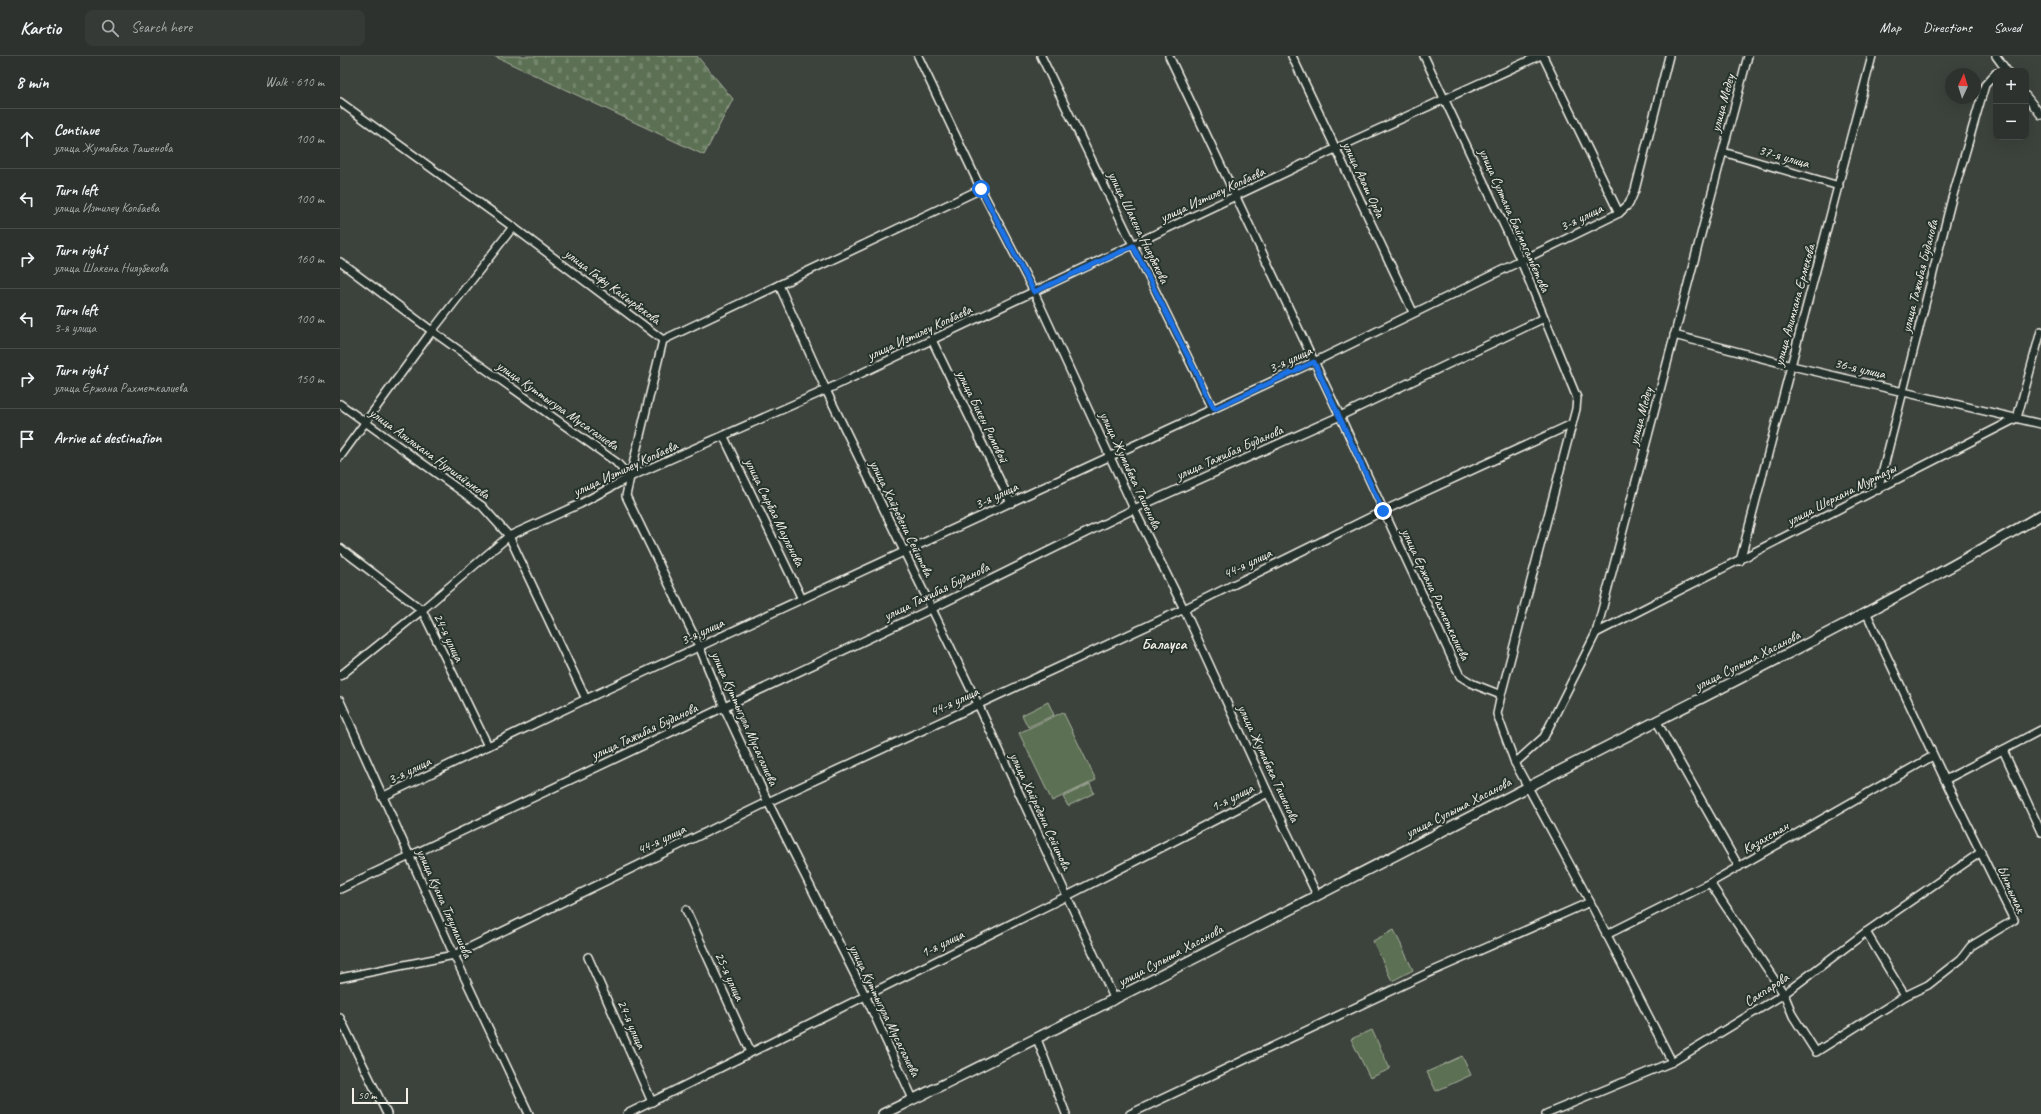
<!DOCTYPE html>
<html lang="en">
<head>
<meta charset="utf-8">
<style>
	body { margin:0; font-family:Caveat,sans-serif; background:#353a36; color:#f1f3f6 }
	.controls { position:absolute; right:12px; top:12px; display:grid; overflow:hidden; border-radius:8px; box-shadow:0 4px 16px #0002 }
	.controls button { width:36px; height:36px; display:grid; place-items:center; padding:0; border:0; border-bottom:1px solid #484d4a; background:#2d322e; color:#f1f3f6; font:20px sans-serif }
	.compass { position:absolute; left:1605px; top:12px; width:36px; height:36px; border-radius:50%; background:#2d322e; box-shadow:0 4px 16px #0002; rotate:4deg }
	.scale { position:absolute; left:12px; bottom:10px; width:56px; box-sizing:border-box; padding-left:4px; border:2px solid #f4f1e8; border-top:0; font-size:11px; line-height:14px; white-space:nowrap; color:#f4f1e8; -webkit-text-stroke:3px #26332d; paint-order:stroke }
	.stop { position:absolute; width:12px; height:12px; margin:-9px; border:3px solid #1a73e8; border-radius:50%; background:#fff }
	.stop.end { background:#1a73e8; border-color:#fff; box-shadow:0 1px 4px #0008 }
	.list { margin:0; padding:0; list-style:none }
	h2 { display:flex; justify-content:space-between; align-items:center; height:52px; margin:0; padding:0 16px; font-size:17px }
	h2 small { font-size:13px; font-weight:400; color:#a7aaaa }
	.list li { display:grid; grid-template-columns:26px 1fr auto; gap:12px; align-items:center; box-sizing:border-box; height:60px; padding:0 16px; border-top:1px solid #484d4a }
	.list b { display:block; font-size:15px; white-space:nowrap }
	.list p { margin:0; font-size:13px; white-space:nowrap; color:#a7aaaa }
	.list em { font-size:13px; font-style:normal; color:#a7aaaa }
	.icon { flex:none; width:22px; height:22px; fill:none; stroke:currentColor; stroke-width:2; stroke-linecap:round; stroke-linejoin:round }
	.map { position:relative; flex:none; width:1701px; height:1058px; overflow:hidden }
	header { display:flex; align-items:center; gap:24px; box-sizing:border-box; height:56px; padding:0 20px; background:#2d322e; border-bottom:1px solid #484d4a }
	header strong { font-size:19px }
	nav { display:flex; gap:22px; margin-inline-start:auto; font-size:14px }
	.search { width:280px; height:36px; background:#353a36; display:flex; align-items:center; gap:10px; box-sizing:border-box; padding:0 14px; border-radius:8px; color:#a7aaaa; font-size:15px }
	main { display:flex }
	aside { flex:1; background:#2d322e }
	.map>svg:first-child { display:block }
	.cemetery { fill:url(#cemetery-stones); stroke:#a8b09e }
	.green { fill:#5b7053; stroke:#a8b09e }
	.lines { fill:none; stroke-linecap:round; stroke-linejoin:round }
	.minor-casing { stroke:#f4f1e8; stroke-width:10 }
	.tertiary-casing { stroke:#f4f1e8; stroke-width:12 }
	.minor { stroke:#26332d; stroke-width:7 }
	.tertiary { stroke:#26332d; stroke-width:9 }
	.route { stroke:#1a73e8; stroke-width:5 }
	.labels { text-anchor:middle; stroke-width:4; stroke-linejoin:round; paint-order:stroke }
	.street-label { font-size:14px; fill:#f4f1e8; stroke:#26332d }
	.neighbourhood-label { font-size:15px; font-weight:bold; fill:#f4f1e8; stroke:#26332d }
</style>
</head>
<body>
<header>
<strong>Kartio</strong>
<div class="search"><svg class="icon" aria-label="search" viewBox="0 0 24 24"><circle cx="10" cy="10" r="6"/><path d="M15 15l6 6"/></svg>Search here</div>
<nav><a>Map</a><a>Directions</a><a>Saved</a></nav>
</header>
<main>
<aside>
<h2>8 min<small>Walk · 610 m</small></h2>
<ul class="list">
<li><svg class="icon" aria-label="ahead" viewBox="0 0 24 24"><path d="M12 20V5M6 11l6-6 6 6"/></svg><div><b>Continue</b><p>улица Жумабека Ташенова</p></div><em>100 m</em></li>
<li><svg class="icon" aria-label="left" viewBox="0 0 24 24"><path d="M17 20v-9H6M10 6l-5 5 5 5"/></svg><div><b>Turn left</b><p>улица Изтилеу Копбаева</p></div><em>100 m</em></li>
<li><svg class="icon" aria-label="right" viewBox="0 0 24 24"><path d="M7 20v-9h11M14 6l5 5-5 5"/></svg><div><b>Turn right</b><p>улица Шакена Ниязбекова</p></div><em>160 m</em></li>
<li><svg class="icon" aria-label="left" viewBox="0 0 24 24"><path d="M17 20v-9H6M10 6l-5 5 5 5"/></svg><div><b>Turn left</b><p>3-я улица</p></div><em>100 m</em></li>
<li><svg class="icon" aria-label="right" viewBox="0 0 24 24"><path d="M7 20v-9h11M14 6l5 5-5 5"/></svg><div><b>Turn right</b><p>улица Ержана Рахметкалиева</p></div><em>150 m</em></li>
<li><svg class="icon" aria-label="arrive" viewBox="0 0 24 24"><path d="M6 21V4h12l-3 4 3 4H6"/></svg><div><b>Arrive at destination</b></div></li>
</ul>
</aside>
<div class="map">
<svg width="1701" height="1058" viewBox="0 0 1701 1058">
	<defs>
		<pattern id="cemetery-stones" width="16" height="16" patternUnits="userSpaceOnUse"><rect width="16" height="16" fill="#5b7053"/><path d="M2 7V4a2 2 0 0 1 4 0v3zM10 15v-3a2 2 0 0 1 4 0v3z" fill="#73856c"/></pattern>
	</defs>
	<rect width="100%" height="100%" fill="#3c433d"/>
	<filter id="ink" filterUnits="userSpaceOnUse"><feTurbulence type="fractalNoise" baseFrequency=".025" numOctaves="2"/><feDisplacementMap in="SourceGraphic" scale="8" xChannelSelector="R" yChannelSelector="G"/><feConvolveMatrix kernelMatrix="1 2 1 2 8 2 1 2 1" color-interpolation-filters="sRGB"/></filter>
	<g filter="url(#ink)">
		<polygon class="cemetery" points="154,0 357,0 393,43 364,99"/>
		<g class="green">
			<polygon points="708,646 714,659 688,671 682,659"/>
			<polygon points="723,656 756,724 712,745 679,677"/>
			<polygon points="750,728 754,737 728,750 723,741"/>
			<polygon points="1054,874 1073,914 1052,925 1033,885"/>
			<polygon points="1032,974 1050,1013 1030,1022 1011,983"/>
			<polygon points="1122,1000 1131,1019 1096,1035 1087,1016"/>
		</g>
		<g class="lines">
			<defs>
				<g id="minor">
					<polyline points="578,0 641,133 694,236 794,453 844,553 928,737 977,839"/>
					<polyline points="701,0 873,353"/>
					<polyline points="829,0 1000,360 1120,620 1133,628 1161,639 1157,658 1175,707 1250,846 1332,1006"/>
					<polyline points="952,0 1073,256"/>
					<polyline points="1084,0 1181,205 1237,342 1236,353 1161,639"/>
					<polyline points="1203,0 1279,157"/>
					<polyline points="1656,0 1667,15"/>
					<polyline points="1686,40 1701,59"/>
					<polyline points="0,46 173,171 323,284 641,133"/>
					<polyline points="1383,96 1499,130"/>
					<polyline points="0,206 92,275 276,406 290,421 286,440 359,590 384,651 428,746 525,939 573,1043"/>
					<polyline points="439,229 486,334 638,648 775,944"/>
					<polyline points="1334,279 1452,310 1701,368"/>
					<polyline points="592,284 671,447"/>
					<polyline points="0,348 142,450 169,480 246,643"/>
					<polyline points="384,381 462,543"/>
					<polyline points="0,401 92,275 173,171"/>
					<polyline points="290,421 323,284"/>
					<polyline points="1538,434 1611,146 1645,29 1656,17"/>
					<polyline points="0,492 82,554 148,690"/>
					<polyline points="1400,505 1532,0"/>
					<polyline points="1256,577 1677,362 1701,275"/>
					<polyline points="0,620 82,554 169,480 240,448 290,421 486,334 995,93 1199,0"/>
					<polyline points="0,645 114,899 189,1058"/>
					<polyline points="1317,666 1399,811"/>
					<polyline points="1663,694 1701,776"/>
					<polyline points="1175,707 1204,681 1256,577 1408,0"/>
					<polyline points="1605,724 1701,674"/>
					<polyline points="42,741 246,643 974,306 1279,157 1289,148 1295,134 1329,0"/>
					<polyline points="1370,827 1444,938 1453,960 1476,996 1565,940 1588,929 1621,903 1631,890 1674,864 1605,724 1527,558"/>
					<polyline points="0,833 591,553 794,453 1000,360 1204,262"/>
					<polyline points="346,854 411,996"/>
					<polyline points="1526,876 1565,940"/>
					<polyline points="1266,879 1370,827 1593,700"/>
					<polyline points="248,901 312,1046"/>
					<polyline points="0,922 114,899 428,746 844,553 1043,455 1232,368"/>
					<polyline points="0,962 47,1058"/>
					<polyline points="697,983 726,1058"/>
					<polyline points="287,1058 727,840 928,737"/>
					<polyline points="790,1058 1084,919 1250,846"/>
					<polyline points="1206,1058 1332,1006 1444,938 1526,876 1641,796"/>
				</g>
				<path id="tertiary" d="M543 1058C773 946 999 828 1227 711 1386 629 1547 550 1701 459"/>
			</defs>
			<use href="#minor" class="minor-casing"/>
			<use href="#tertiary" class="tertiary-casing"/>
			<use href="#minor" class="minor"/>
			<use href="#tertiary" class="tertiary"/>
		</g>
	</g>
	<g class="lines" filter="url(#ink)">
		<polyline class="route" points="641,133 694,236 793,190 874,353 974,306 1043,455"/>
	</g>
	<g class="labels">
		<g class="street-label">
			<text transform="translate(1382 47) rotate(-75)" y="5">улица Медеу</text>
			<text transform="translate(1444 100) rotate(16)" y="5">37-я улица</text>
			<text transform="translate(1024 123) rotate(65)" y="5">улица Алаш Орда</text>
			<text transform="translate(872 138) rotate(-25)" y="5">улица Изтилеу Копбаева</text>
			<text transform="translate(1241 161) rotate(-26)" y="5">3-я улица</text>
			<text transform="translate(1175 164) rotate(66)" y="5">улица Султана Баймагамбетова</text>
			<text transform="translate(799 171) rotate(64)" y="5">улица Шакена Ниязбекова</text>
			<text transform="translate(1579 220) rotate(-76)" y="5">улица Тажибая Буданова</text>
			<text transform="translate(273 230) rotate(37)" y="5">улица Гафу Кайырбекова</text>
			<text transform="translate(1454 249) rotate(-75)" y="5">улица Алимхана Ермекова</text>
			<text transform="translate(579 276) rotate(-25)" y="5">улица Изтилеу Копбаева</text>
			<text transform="translate(950 303) rotate(-25)" y="5">3-я улица</text>
			<text transform="translate(1520 312) rotate(13)" y="5">36-я улица</text>
			<text transform="translate(218 349) rotate(35)" y="5">улица Куттыгула Мусагалиева</text>
			<text transform="translate(643 360) rotate(64)" y="5">улица Бикен Римовой</text>
			<text transform="translate(1300 360) rotate(-75)" y="5">улица Медеу</text>
			<text transform="translate(889 396) rotate(-24)" y="5">улица Тажибая Буданова</text>
			<text transform="translate(90 397) rotate(36)" y="5">улица Азильхана Нуршайыкова</text>
			<text transform="translate(285 412) rotate(-25)" y="5">улица Изтилеу Копбаева</text>
			<text transform="translate(791 414) rotate(65)" y="5">улица Жумабека Ташенова</text>
			<text transform="translate(1501 438) rotate(-27)" y="5">улица Шерхана Муртазы</text>
			<text transform="translate(656 439) rotate(-25)" y="5">3-я улица</text>
			<text transform="translate(435 456) rotate(64)" y="5">улица Сырбая Мауленова</text>
			<text transform="translate(562 462) rotate(64)" y="5">улица Хайредена Сейитова</text>
			<text transform="translate(907 507) rotate(-26)" y="5">44-я улица</text>
			<text transform="translate(596 535) rotate(-26)" y="5">улица Тажибая Буданова</text>
			<text transform="translate(1096 538) rotate(65)" y="5">улица Ержана Рахметкалиева</text>
			<text transform="translate(362 575) rotate(-25)" y="5">3-я улица</text>
			<text transform="translate(109 581) rotate(64)" y="5">24-я улица</text>
			<text transform="translate(1407 604) rotate(-27)" y="5">улица Супыша Хасанова</text>
			<text transform="translate(614 645) rotate(-25)" y="5">44-я улица</text>
			<text transform="translate(405 662) rotate(66)" y="5">улица Куттыгула Мусагалиева</text>
			<text transform="translate(304 675) rotate(-25)" y="5">улица Тажибая Буданова</text>
			<text transform="translate(929 707) rotate(65)" y="5">улица Жумабека Ташенова</text>
			<text transform="translate(69 714) rotate(-26)" y="5">3-я улица</text>
			<text transform="translate(892 741) rotate(-27)" y="5">1-я улица</text>
			<text transform="translate(1118 751) rotate(-27)" y="5">улица Супыша Хасанова</text>
			<text transform="translate(701 755) rotate(65)" y="5">улица Хайредена Сейитова</text>
			<text transform="translate(1425 781) rotate(-30)" y="5">Казахстан</text>
			<text transform="translate(321 783) rotate(-26)" y="5">44-я улица</text>
			<text transform="translate(1672 833) rotate(66)" y="5">Ынтымак</text>
			<text transform="translate(105 847) rotate(66)" y="5">улица Куана Тлеумашева</text>
			<text transform="translate(602 887) rotate(-26)" y="5">1-я улица</text>
			<text transform="translate(830 899) rotate(-28)" y="5">улица Супыша Хасанова</text>
			<text transform="translate(390 920) rotate(65)" y="5">25-я улица</text>
			<text transform="translate(1426 933) rotate(-33)" y="5">Сакпарова</text>
			<text transform="translate(545 954) rotate(64)" y="5">улица Куттыгула Мусагалиева</text>
			<text transform="translate(292 968) rotate(66)" y="5">24-я улица</text>
		</g>
		<g class="neighbourhood-label">
			<text x="824" y="593">Балауса</text>
		</g>
	</g>
</svg>
<div class="controls">
<button>+</button>
<button>−</button>
</div>
<svg class="compass" viewBox="-18 -18 36 36"><path d="M0-13l5 13h-10z" fill="#e53935"/><path d="M0 13l5-13h-10z" fill="#a7aaaa"/></svg>
<div class="scale">50 m</div>
<div class="stop" style="left:641px;top:133px"></div>
<div class="stop end" style="left:1043px;top:455px"></div>
</div>
</main>
</body>
</html>
